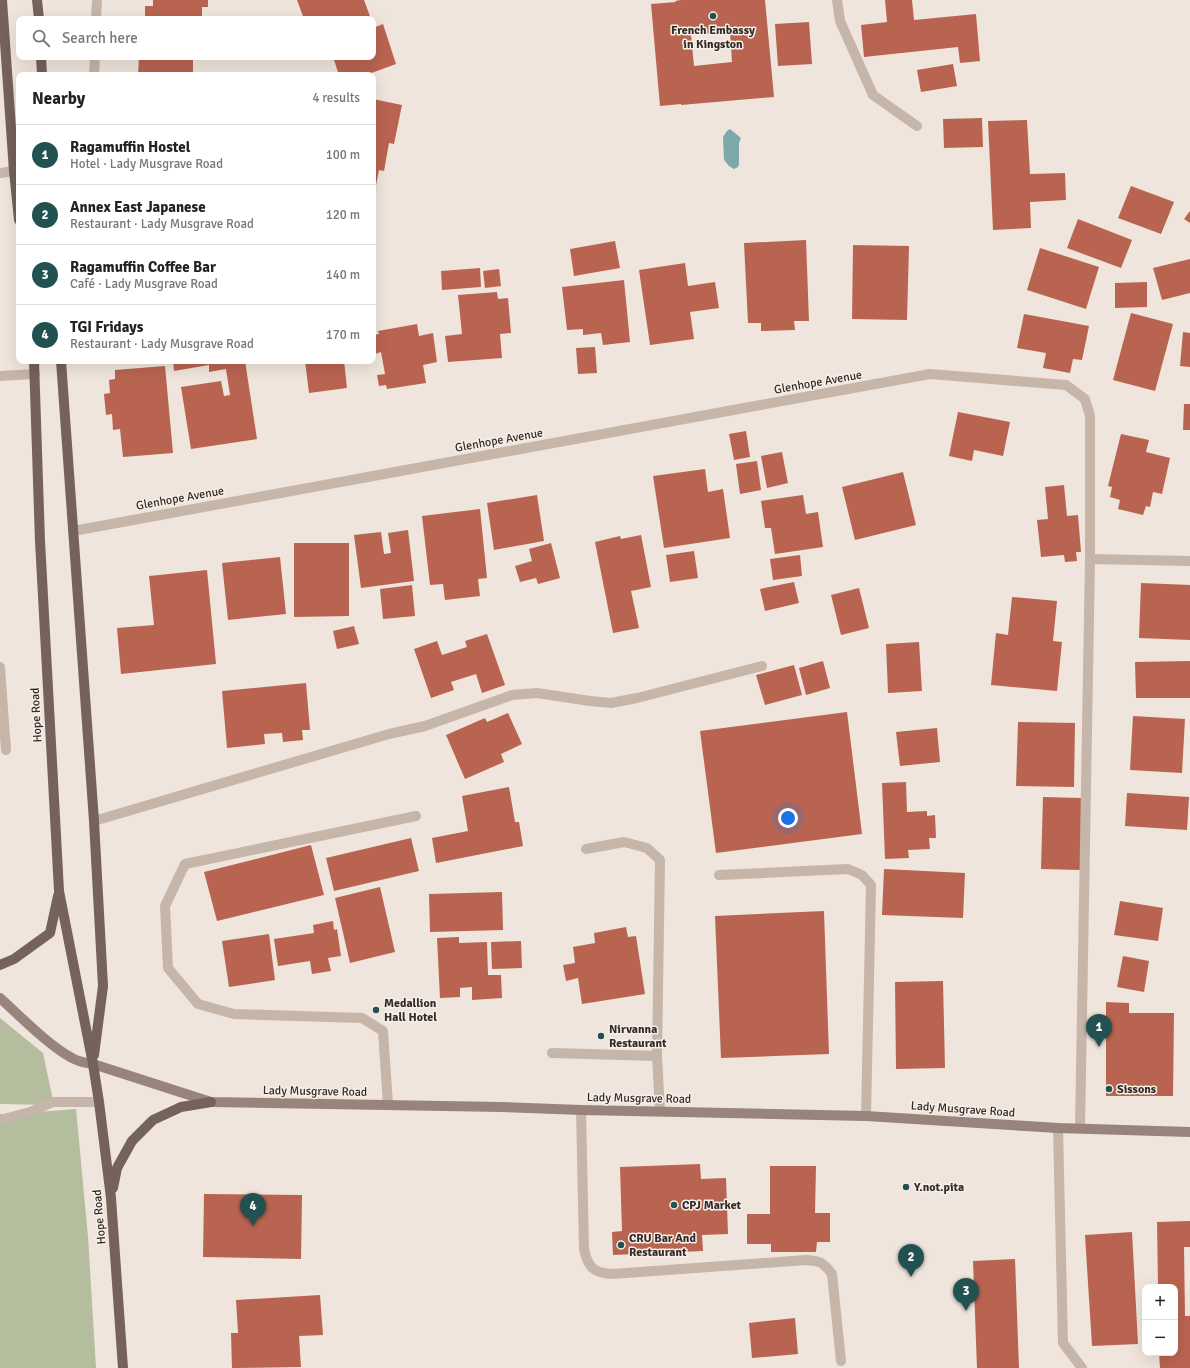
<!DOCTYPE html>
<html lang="en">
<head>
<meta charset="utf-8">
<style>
	body { margin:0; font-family:Signika,sans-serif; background:#f2f2f2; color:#222 }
	.controls { position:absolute; right:12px; bottom:12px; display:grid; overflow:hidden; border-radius:8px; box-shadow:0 4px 16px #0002 }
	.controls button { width:36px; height:36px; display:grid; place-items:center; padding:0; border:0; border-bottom:1px solid #e0e0e0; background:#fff; color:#222; font:20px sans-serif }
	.you { position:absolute; left:788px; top:818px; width:14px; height:14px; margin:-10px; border:3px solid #fff; border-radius:50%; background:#1a73e8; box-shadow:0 0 0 6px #1a73e833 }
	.badge { display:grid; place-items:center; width:26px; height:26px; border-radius:50%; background:#225151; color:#fff; font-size:13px; font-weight:700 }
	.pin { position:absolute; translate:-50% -33px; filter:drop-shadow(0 1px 2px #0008) }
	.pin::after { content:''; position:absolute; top:21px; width:14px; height:12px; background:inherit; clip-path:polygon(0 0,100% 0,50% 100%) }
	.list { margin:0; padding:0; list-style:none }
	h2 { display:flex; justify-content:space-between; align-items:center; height:52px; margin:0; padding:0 16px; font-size:17px }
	h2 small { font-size:13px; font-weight:400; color:#767676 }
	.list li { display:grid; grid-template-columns:26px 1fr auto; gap:12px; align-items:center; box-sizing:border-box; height:60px; padding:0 16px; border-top:1px solid #e0e0e0 }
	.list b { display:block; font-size:15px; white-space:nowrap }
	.list p { margin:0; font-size:13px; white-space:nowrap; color:#767676 }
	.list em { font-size:13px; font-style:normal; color:#767676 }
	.icon { flex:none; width:22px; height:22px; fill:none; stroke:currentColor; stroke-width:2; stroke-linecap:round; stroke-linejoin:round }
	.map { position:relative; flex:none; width:1190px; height:1368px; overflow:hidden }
	.search { position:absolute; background:#fff; box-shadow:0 4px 16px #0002; left:16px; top:16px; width:360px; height:44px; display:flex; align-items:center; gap:10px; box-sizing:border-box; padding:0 14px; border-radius:8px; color:#767676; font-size:15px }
	.panel { position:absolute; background:#fff; box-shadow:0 4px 16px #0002; left:16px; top:72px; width:360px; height:292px; border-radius:8px }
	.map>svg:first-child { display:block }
	.green { fill:#b4bd9e }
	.water { fill:#7ea9a9 }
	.building { fill:#b96450; fill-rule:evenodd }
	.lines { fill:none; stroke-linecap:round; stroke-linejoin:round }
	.lane { stroke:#c6b5a9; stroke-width:10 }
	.street { stroke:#c6b5a9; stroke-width:10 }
	.secondary { stroke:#99847b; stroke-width:10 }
	.primary { stroke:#74625b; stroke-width:10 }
	.poi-dot { fill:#225151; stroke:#f7efe8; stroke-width:1.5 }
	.labels { text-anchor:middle; stroke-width:3; stroke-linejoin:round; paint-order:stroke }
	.poi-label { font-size:12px; font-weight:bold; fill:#342b28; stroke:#f7efe8; text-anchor:start }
	.street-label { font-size:12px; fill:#342b28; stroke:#f7efe8 }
</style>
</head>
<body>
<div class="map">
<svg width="1190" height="1368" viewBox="0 0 1190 1368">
	<rect width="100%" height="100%" fill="#efe5dc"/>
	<g class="green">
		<polygon points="0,1018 43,1053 54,1105 0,1104"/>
		<polygon points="76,1109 88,1237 96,1368 0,1368 0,1115"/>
	</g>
	<polygon class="water" points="730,129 741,138 739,143 739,164 738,167 734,169 729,166 724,160 723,137 727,131"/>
	<g class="building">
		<polygon points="153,0 208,0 208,7 202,7 202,19 145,19 145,6 153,6"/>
		<polygon points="297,0 364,0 371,19 304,19"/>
		<path d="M681 0H765L774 97 681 105V104L660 106 651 4 676 2 675 1ZM730 32 732 62 694 66 691 35Z"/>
		<polygon points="885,0 912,0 914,20 976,14 980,61 960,63 958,47 864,57 861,25 887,22"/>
		<polygon points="809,22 812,64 778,66 775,24"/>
		<polygon points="383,24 396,64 366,75 339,75 333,57 373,57 373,28"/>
		<polygon points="139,57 193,57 193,75 138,75"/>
		<polygon points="953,64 957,86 921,92 917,70"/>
		<polygon points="373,99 402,105 394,144 389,143 384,171 379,170 374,196"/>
		<polygon points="982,118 983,147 944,148 943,119"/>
		<polygon points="1027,120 1030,174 1065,173 1066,200 1030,202 1031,228 993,230 988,121"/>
		<polygon points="1131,186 1174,202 1161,234 1118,218"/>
		<polygon points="1190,211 1190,223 1184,219"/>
		<polygon points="1078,219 1132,240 1121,268 1067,248"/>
		<polygon points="806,240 809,321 794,321 795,330 761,331 761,323 748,323 744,243"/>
		<polygon points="615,241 620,268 574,276 570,249"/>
		<polygon points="853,245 909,246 907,320 852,319"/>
		<polygon points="1040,248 1099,267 1086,309 1027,290"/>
		<polygon points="1190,259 1190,293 1162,300 1153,268"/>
		<polygon points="685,263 688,286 715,282 719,308 690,312 694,339 650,345 639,270"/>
		<polygon points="480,268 481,287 442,290 441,271"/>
		<polygon points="499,269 501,286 485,288 483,271"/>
		<polygon points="624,280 630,342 603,345 601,333 583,335 583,329 567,330 562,287"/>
		<polygon points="1147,282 1147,307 1115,308 1115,283"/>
		<polygon points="497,292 498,299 508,298 511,333 500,334 502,358 448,362 445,336 462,334 458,295"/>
		<polygon points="1131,313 1173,324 1155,391 1113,380"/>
		<polygon points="1024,314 1089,326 1082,360 1073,359 1070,373 1043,368 1046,353 1017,348"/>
		<polygon points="417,324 419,336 433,333 437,362 423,365 426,383 387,389 386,385 379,386 377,375 385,374 381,352 375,354 373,335 379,334 378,331"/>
		<polygon points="1183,332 1190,333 1190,367 1180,366"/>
		<polygon points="595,347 597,373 578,374 576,348"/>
		<polygon points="173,361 245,361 257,439 191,449 181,387 221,381 224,396 230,395 226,369 209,372 209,365 174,371"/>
		<polygon points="305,361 344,361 347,388 309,393"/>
		<polygon points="165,366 173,453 123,457 120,429 113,430 112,414 106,415 104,394 110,393 109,380 115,379 115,370"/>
		<polygon points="1184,404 1190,404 1190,430 1183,430"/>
		<polygon points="958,412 1010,422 1003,456 974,450 972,461 949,456"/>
		<polygon points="746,431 750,457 734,460 729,434"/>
		<polygon points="1121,434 1149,440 1146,452 1170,458 1162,494 1153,492 1150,507 1146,506 1143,515 1118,509 1120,500 1110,497 1112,487 1108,486"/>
		<polygon points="782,452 788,483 767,488 761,456"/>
		<polygon points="757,461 761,490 740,494 736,464"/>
		<polygon points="705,469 708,492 723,489 730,538 664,548 653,476"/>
		<polygon points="903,472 916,525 855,540 842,487"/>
		<polygon points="1064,485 1067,516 1078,515 1081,552 1076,552 1077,561 1065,562 1064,555 1041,557 1037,520 1048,519 1045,487"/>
		<polygon points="537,495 544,541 494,550 487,503"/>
		<polygon points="803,495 806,514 818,512 823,547 775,554 771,528 765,528 761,501"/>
		<polygon points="480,509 487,578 478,579 480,596 445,600 443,584 430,585 422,516"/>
		<polygon points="408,530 414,581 361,588 354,535 381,532 384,554 391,553 388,533"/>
		<polygon points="641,535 651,587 631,591 639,628 613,633 595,542 620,536 621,539"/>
		<polygon points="294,543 349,543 349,616 294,617"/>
		<polygon points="551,543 560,578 538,584 536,578 520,582 515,566 532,561 529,549"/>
		<polygon points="694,551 698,578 670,582 666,555"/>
		<polygon points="800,555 802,576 773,580 770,559"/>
		<polygon points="280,557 286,614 228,620 222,563"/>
		<polygon points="207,570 216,664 121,674 117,628 154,625 149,576"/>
		<polygon points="794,582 799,603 765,611 760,589"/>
		<polygon points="1141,583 1190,585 1190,640 1139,638"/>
		<polygon points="412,585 415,616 383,619 380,589"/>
		<polygon points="859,588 869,628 841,635 831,595"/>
		<polygon points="1012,597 1057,601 1053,641 1062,642 1057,691 991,685 996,633 1008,635"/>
		<polygon points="354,626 359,644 337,649 333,631"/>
		<polygon points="487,634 505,685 482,693 476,674 451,682 454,690 431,698 414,649 437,641 442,655 467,647 465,641"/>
		<polygon points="919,642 922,691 888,693 886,644"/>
		<polygon points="823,661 830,688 806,695 799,668"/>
		<polygon points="1190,661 1190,698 1136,698 1135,662"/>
		<polygon points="794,665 802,695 765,705 756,675"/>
		<polygon points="306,683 310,730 302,730 303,740 283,742 282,733 264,734 265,744 227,748 222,691"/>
		<polygon points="847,712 862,834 716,853 700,731"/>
		<polygon points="508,713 522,744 501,754 504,762 465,779 446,735 485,718 487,722"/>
		<polygon points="1133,716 1185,719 1182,773 1130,770"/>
		<polygon points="1018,722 1075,723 1074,787 1016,786"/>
		<polygon points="937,728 940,762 900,766 896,732"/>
		<polygon points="906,782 907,812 927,811 927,816 935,815 936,838 929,838 930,849 908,850 909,858 885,859 882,783"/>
		<polygon points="509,787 515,822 519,822 523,846 436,863 432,838 468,831 462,796"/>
		<polygon points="1127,793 1189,797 1187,830 1125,826"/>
		<polygon points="1043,797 1082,798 1080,870 1041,869"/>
		<polygon points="411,838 419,871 334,891 326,858"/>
		<polygon points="311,845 324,895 217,921 204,872"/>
		<polygon points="884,869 965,873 963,918 882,915"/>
		<polygon points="380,887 395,952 350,963 335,898"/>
		<polygon points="502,892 503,930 430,932 429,894"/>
		<polygon points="1120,901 1163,908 1158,941 1114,935"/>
		<polygon points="824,911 829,1054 721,1058 715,916"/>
		<polygon points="333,921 334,930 337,929 341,956 328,958 331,971 312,974 310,961 278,966 274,939 314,933 313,925"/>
		<polygon points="626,927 628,937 636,936 645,994 582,1004 578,978 566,981 563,965 575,963 573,947 595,943 594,933"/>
		<polygon points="269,934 275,980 229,987 222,941"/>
		<polygon points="459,937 459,943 487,942 488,975 501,975 502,998 472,1000 472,987 460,988 460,997 440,998 437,938"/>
		<polygon points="521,941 522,968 492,969 491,942"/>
		<polygon points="1123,956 1149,961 1144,992 1117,987"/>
		<polygon points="943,981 945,1068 896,1069 895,982"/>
		<polygon points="1106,1002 1129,1003 1129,1013 1174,1013 1173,1096 1106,1096"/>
		<polygon points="700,1164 701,1179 726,1178 728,1234 702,1235 703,1251 613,1255 612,1232 622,1231 620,1167"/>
		<polygon points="770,1166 816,1166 815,1213 830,1213 830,1242 817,1242 816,1252 771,1252 771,1244 747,1244 747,1214 770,1214"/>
		<polygon points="204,1194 302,1195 301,1259 203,1257"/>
		<polygon points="1190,1221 1190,1247 1184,1247 1185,1316 1190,1316 1190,1368 1160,1368 1159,1353 1175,1353 1175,1287 1158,1287 1157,1222"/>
		<polygon points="1132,1232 1138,1344 1092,1346 1085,1235"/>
		<polygon points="1015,1259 1019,1368 977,1368 973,1261"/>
		<polygon points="320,1295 323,1335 299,1336 301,1367 232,1368 231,1333 238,1333 236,1300"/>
		<polygon points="795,1318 798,1354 752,1358 749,1323"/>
	</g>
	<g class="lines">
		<g class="lane">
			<polyline points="96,19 97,0"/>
			<polyline points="94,75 95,57"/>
			<polyline points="0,173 14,171"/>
			<polyline points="0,376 35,374"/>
			<polyline points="0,667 6,750"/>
			<polyline points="586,849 624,842 647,848 660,860 657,1056 660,1111"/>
			<polyline points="719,875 848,869 862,875 871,885 866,1116"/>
			<polyline points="552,1053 657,1056"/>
			<polyline points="388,1105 383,1031 362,1018 234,1014 198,1004 168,968 165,906 185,864 416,816"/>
			<polyline points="0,1119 4,1119 30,1112 53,1102 99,1102"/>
		</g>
		<g class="street">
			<polyline points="837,0 840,21 873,95 917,126"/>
			<polyline points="73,531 930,374 1066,385 1085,399 1090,416 1090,559 1080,1128"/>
			<polyline points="1090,559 1190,561"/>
			<polyline points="94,821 389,734 425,726 512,695 537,693 590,701 611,703 637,698 762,666"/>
			<path d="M581 1110 584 1249C588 1268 594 1273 612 1274L806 1260C820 1261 823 1262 832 1274L841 1361"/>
			<polyline points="1058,1128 1063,1343 1082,1368"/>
		</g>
		<path class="secondary" d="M0 998C21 1017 48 1045 72 1058 79 1062 86 1063 93 1064L211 1102 501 1107 581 1110 866 1116 1058 1128 1190 1132"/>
		<g class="primary">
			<polyline points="2,0 14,171 19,220"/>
			<polyline points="37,0 39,19"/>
			<polyline points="41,57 42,75"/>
			<polyline points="34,361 40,541 59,891 93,1064 99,1102 111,1198 123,1368"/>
			<polyline points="61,361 94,821 103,986 94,1055"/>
			<polyline points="0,965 14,959 50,933 58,896"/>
			<polyline points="113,1188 117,1168 132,1141 153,1120 181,1107 211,1102"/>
		</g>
	</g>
	<g class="poi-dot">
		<circle cx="713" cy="16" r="4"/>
		<circle cx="376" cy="1010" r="4"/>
		<circle cx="601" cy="1036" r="4"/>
		<circle cx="1109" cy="1089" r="4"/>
		<circle cx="906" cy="1187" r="4"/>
		<circle cx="674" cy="1205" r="4"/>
		<circle cx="621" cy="1245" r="4"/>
	</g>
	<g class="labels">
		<g class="poi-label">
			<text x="713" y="34" text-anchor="middle">French Embassy<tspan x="713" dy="14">in Kingston</tspan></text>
			<text x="384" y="1007">Medallion<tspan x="384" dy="14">Hall Hotel</tspan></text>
			<text x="609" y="1033">Nirvanna<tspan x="609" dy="14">Restaurant</tspan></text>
			<text x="1117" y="1093">Sissons</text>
			<text x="914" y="1191">Y.not.pita</text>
			<text x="682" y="1209">CPJ Market</text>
			<text x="629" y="1242">CRU Bar And<tspan x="629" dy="14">Restaurant</tspan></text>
		</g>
		<g class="street-label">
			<text transform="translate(818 382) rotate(-10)" y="4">Glenhope Avenue</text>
			<text transform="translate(499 440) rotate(-10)" y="4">Glenhope Avenue</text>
			<text transform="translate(180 498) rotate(-10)" y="4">Glenhope Avenue</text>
			<text transform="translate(36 715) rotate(-93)" y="4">Hope Road</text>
			<text transform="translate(315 1091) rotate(1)" y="4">Lady Musgrave Road</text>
			<text transform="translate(639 1098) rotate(1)" y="4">Lady Musgrave Road</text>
			<text transform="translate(963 1109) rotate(4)" y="4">Lady Musgrave Road</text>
			<text transform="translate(99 1217) rotate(-95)" y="4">Hope Road</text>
		</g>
	</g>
</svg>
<div class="controls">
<button>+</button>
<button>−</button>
</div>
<div class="you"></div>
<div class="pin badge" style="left:1099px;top:1047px">1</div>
<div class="pin badge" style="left:911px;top:1277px">2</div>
<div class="pin badge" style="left:966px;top:1311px">3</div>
<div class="pin badge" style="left:253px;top:1226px">4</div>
<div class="search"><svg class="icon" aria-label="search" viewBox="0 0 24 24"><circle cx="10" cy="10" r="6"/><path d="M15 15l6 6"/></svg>Search here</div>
<section class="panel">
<h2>Nearby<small>4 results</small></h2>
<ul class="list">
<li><span class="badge">1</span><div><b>Ragamuffin Hostel</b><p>Hotel · Lady Musgrave Road</p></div><em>100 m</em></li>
<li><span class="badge">2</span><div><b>Annex East Japanese</b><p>Restaurant · Lady Musgrave Road</p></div><em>120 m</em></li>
<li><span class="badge">3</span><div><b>Ragamuffin Coffee Bar</b><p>Café · Lady Musgrave Road</p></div><em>140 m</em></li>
<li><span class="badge">4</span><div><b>TGI Fridays</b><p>Restaurant · Lady Musgrave Road</p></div><em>170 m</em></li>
</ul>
</section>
</div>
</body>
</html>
